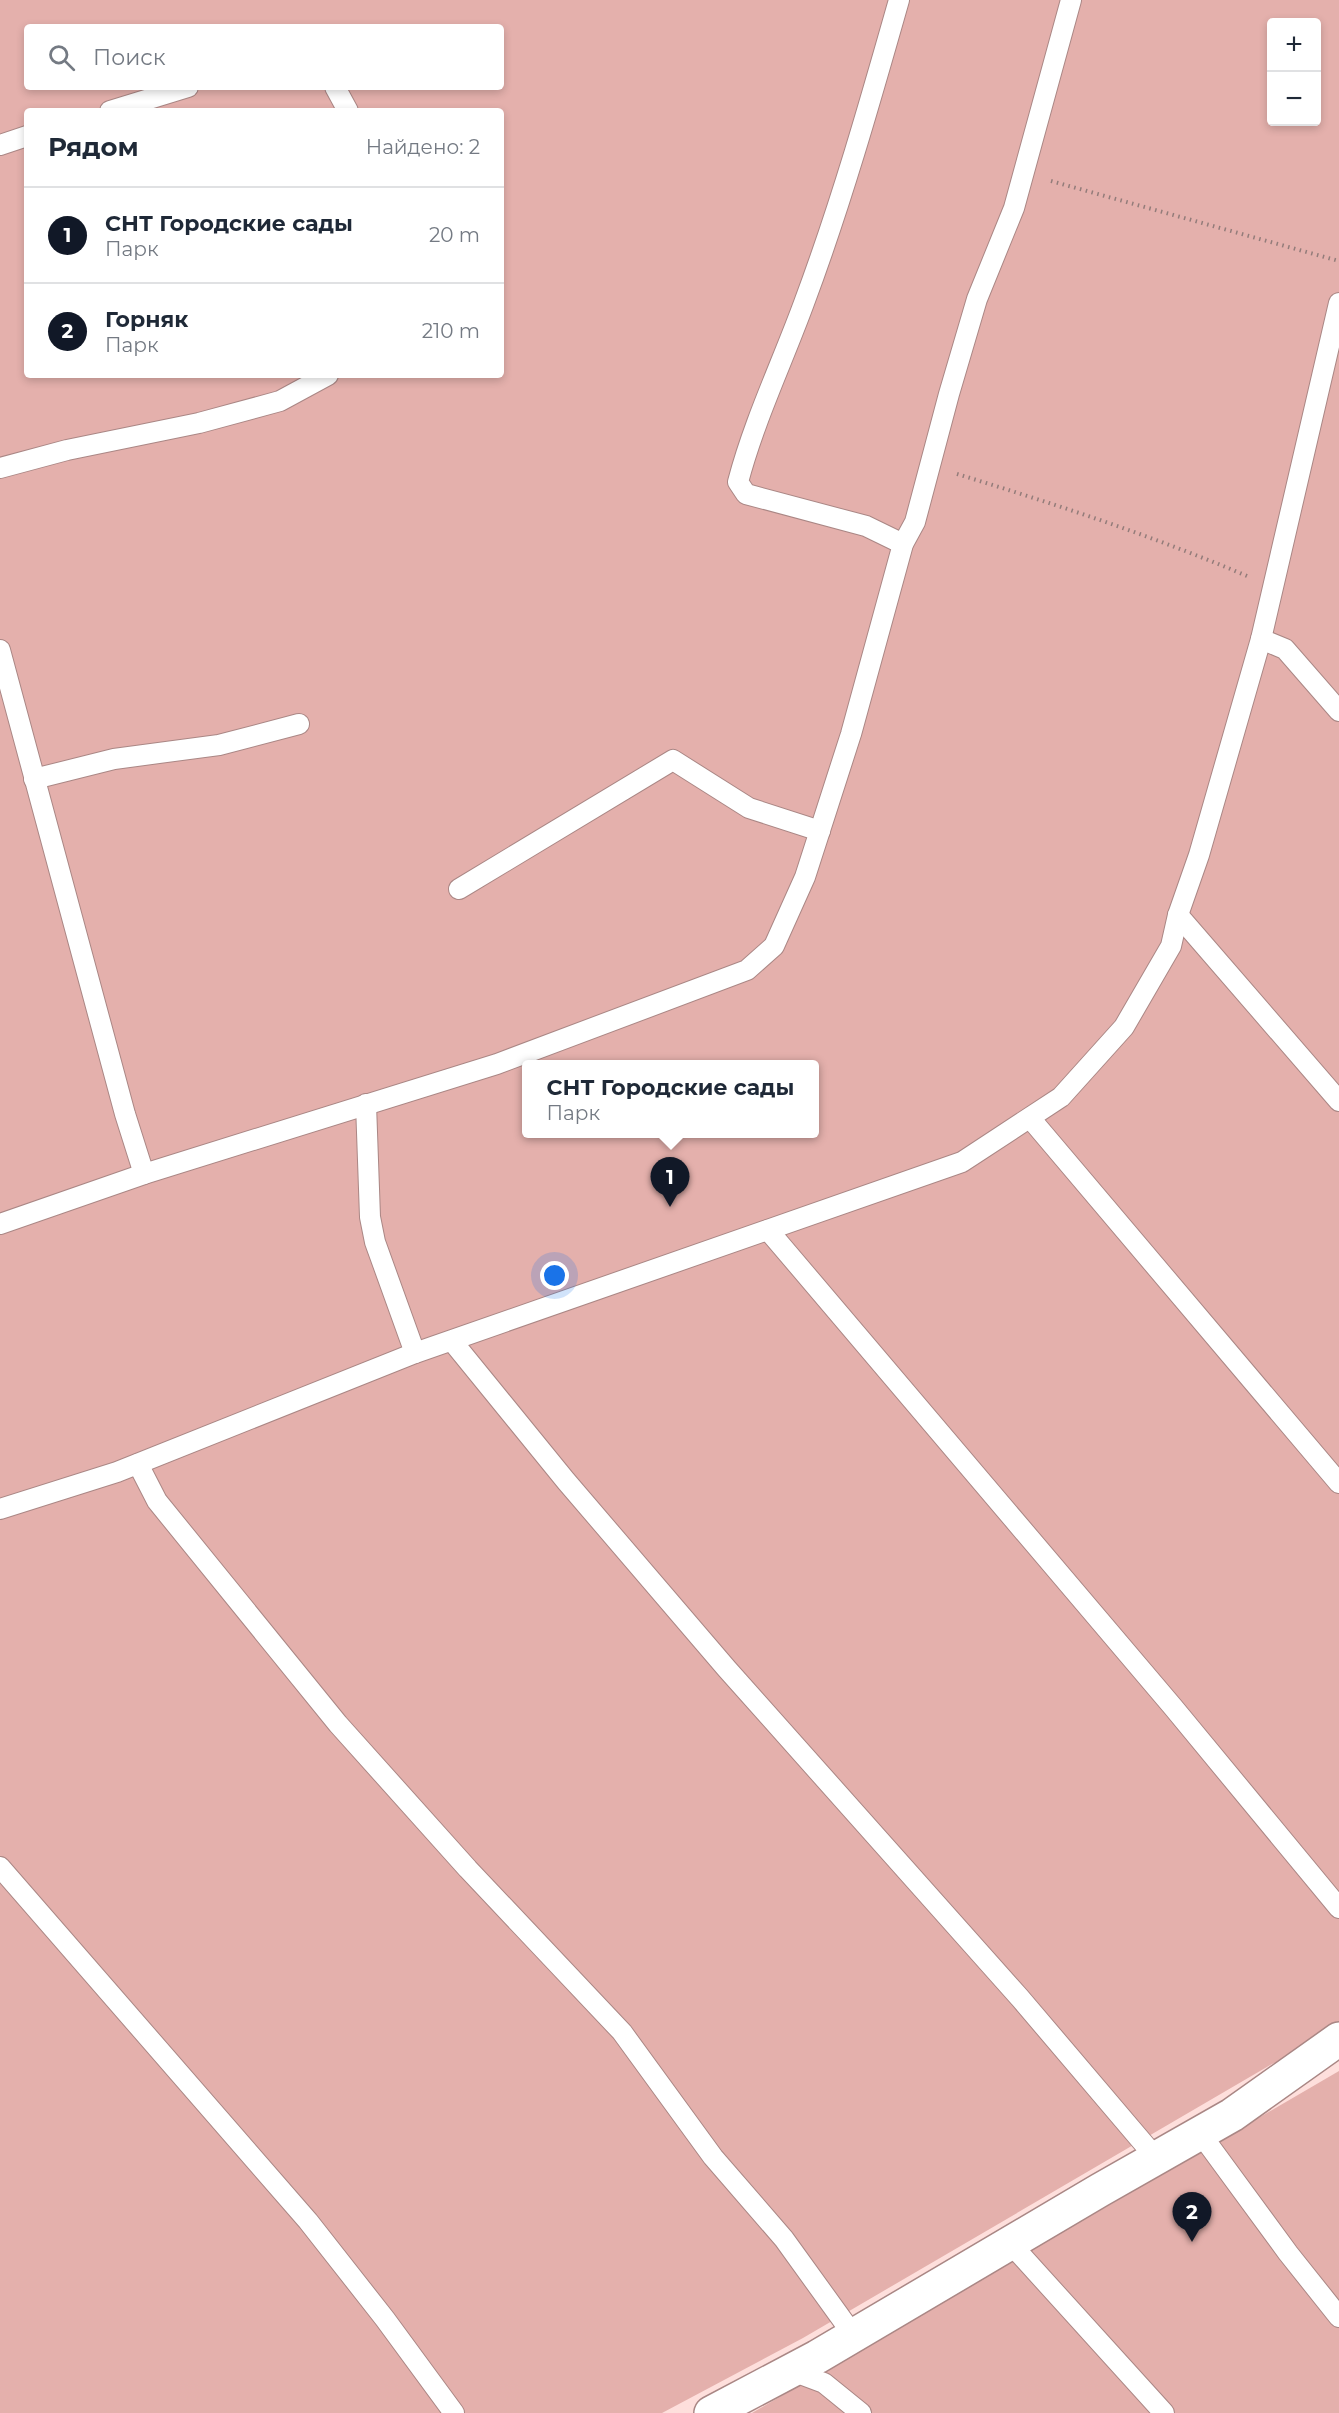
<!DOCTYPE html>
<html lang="ru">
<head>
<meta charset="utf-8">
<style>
	body { margin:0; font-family:Montserrat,sans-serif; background:#f2f2f3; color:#1f2937 }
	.controls { position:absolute; right:18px; top:18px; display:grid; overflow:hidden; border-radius:6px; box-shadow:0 3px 9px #0003 }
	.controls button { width:54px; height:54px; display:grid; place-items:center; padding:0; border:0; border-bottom:2px solid #e0e1e3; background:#fff; color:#1f2937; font:30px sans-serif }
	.you { position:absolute; left:555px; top:1276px; width:21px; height:21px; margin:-15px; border:4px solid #fff; border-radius:50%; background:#1a73e8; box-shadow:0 0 0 9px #1a73e833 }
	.badge { display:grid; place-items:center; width:39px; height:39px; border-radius:50%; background:#111827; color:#fff; font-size:20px; font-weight:700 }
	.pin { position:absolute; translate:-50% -50px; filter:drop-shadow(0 2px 3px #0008) }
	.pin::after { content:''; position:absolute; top:32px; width:21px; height:18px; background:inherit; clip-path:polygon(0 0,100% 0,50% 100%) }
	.popup { position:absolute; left:522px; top:1060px; width:297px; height:78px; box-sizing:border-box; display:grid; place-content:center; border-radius:6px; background:#fff; filter:drop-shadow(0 2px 4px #0005); font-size:20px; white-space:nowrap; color:#747a83 }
	.popup b { font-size:22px; color:#1f2937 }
	.popup::after { content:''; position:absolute; left:50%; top:100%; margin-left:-12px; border:12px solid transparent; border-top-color:#fff }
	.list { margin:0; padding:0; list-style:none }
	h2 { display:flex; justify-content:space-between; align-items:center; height:78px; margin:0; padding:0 24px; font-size:26px }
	h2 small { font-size:20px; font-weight:400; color:#747a83 }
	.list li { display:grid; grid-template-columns:39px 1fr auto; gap:18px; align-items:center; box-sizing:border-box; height:96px; padding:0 24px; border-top:2px solid #e0e1e3 }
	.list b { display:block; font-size:22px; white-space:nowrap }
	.list p { margin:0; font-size:20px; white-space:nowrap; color:#747a83 }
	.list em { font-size:20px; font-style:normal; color:#747a83 }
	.icon { flex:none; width:33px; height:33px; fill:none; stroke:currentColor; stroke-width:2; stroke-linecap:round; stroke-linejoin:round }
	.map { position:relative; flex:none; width:1339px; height:2413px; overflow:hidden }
	.search { position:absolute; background:#fff; box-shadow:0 3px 9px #0003; left:24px; top:24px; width:480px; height:66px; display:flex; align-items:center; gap:15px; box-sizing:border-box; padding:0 21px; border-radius:6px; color:#747a83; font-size:22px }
	.panel { position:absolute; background:#fff; box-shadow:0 3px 9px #0003; left:24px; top:108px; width:480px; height:270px; border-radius:6px }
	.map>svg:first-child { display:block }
	.green { fill:#e4b0ac; fill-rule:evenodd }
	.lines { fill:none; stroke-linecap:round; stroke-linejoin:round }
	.lane-casing { stroke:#aa8785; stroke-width:22 }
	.street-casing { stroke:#aa8785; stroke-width:36 }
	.path { stroke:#937c7a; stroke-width:4; stroke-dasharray:1.5 4.5; stroke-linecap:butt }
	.lane { stroke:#fff; stroke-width:20 }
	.street { stroke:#fff; stroke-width:33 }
</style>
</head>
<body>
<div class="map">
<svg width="1339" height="2413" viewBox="0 0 1339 2413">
	<rect width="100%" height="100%" fill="#fedfdc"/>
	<g class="green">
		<path d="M0 0H1339V2038L1272 2064 803 2338 662 2413H0ZM1272 22H1316V122H1272ZM27 27H501V87H27ZM27 111H501V375H27ZM526 1064H814V1134H526Z"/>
		<polygon points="1339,2071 1339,2413 752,2413"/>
	</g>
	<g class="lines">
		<defs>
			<g id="lane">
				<path d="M899 0C870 102 841 204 804 303 782 363 754 421 738 482L746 494 866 526 903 544"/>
				<polyline points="335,87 348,111"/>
				<polyline points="110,111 188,87"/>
				<polyline points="0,145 27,136"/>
				<polyline points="0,468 67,450 199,423 280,401 328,375"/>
				<polyline points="1261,639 1285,649 1339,711"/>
				<polyline points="0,650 125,1114 144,1174"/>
				<polyline points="34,779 114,759 219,745 299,724"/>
				<polyline points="459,889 673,760 749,808 820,831"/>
				<polyline points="1178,915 1339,1101"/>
				<polyline points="366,1104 370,1217 375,1242 415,1353"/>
				<polyline points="1030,1118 1339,1483"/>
				<polyline points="0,1224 144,1174 497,1064 747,970 774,946 805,877 851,734 903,544 915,522 949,394 977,299 1014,208 1071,0"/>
				<polyline points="768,1230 1173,1707 1339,1908"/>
				<polyline points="452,1341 566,1481 727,1669 1020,1998 1156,2158"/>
				<polyline points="138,1464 157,1501 338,1724 468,1869 622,2032 713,2157 784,2239 854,2336"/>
				<polyline points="0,1509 117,1472 415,1353 962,1162 1061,1097 1124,1027 1171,946 1178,915 1199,855 1261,639 1339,303"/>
				<polyline points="0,1867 308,2221 385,2319 454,2413"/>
				<polyline points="1200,2133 1288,2253 1339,2317"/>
				<polyline points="1010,2243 1164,2413"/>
				<polyline points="792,2371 824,2383 861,2413"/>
			</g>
			<polyline id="street" points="711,2413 817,2357 1100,2190 1232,2115 1339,2039"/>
		</defs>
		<use href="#lane" class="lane-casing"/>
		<use href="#street" class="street-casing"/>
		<g class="path">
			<polyline points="1051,181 1339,261"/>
			<path d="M957 474C1055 504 1153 536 1247 576"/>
		</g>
		<use href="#lane" class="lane"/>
		<use href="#street" class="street"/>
	</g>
</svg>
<div class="controls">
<button>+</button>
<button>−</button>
</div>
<div class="you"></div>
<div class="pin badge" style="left:670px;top:1207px">1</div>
<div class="popup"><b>СНТ Городские сады</b>Парк</div>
<div class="pin badge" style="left:1192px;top:2242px">2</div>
<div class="search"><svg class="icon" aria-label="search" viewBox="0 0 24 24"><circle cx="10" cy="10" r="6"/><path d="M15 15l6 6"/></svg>Поиск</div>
<section class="panel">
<h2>Рядом<small>Найдено: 2</small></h2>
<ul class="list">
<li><span class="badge">1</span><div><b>СНТ Городские сады</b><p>Парк</p></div><em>20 m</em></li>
<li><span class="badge">2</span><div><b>Горняк</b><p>Парк</p></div><em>210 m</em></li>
</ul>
</section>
</div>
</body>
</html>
